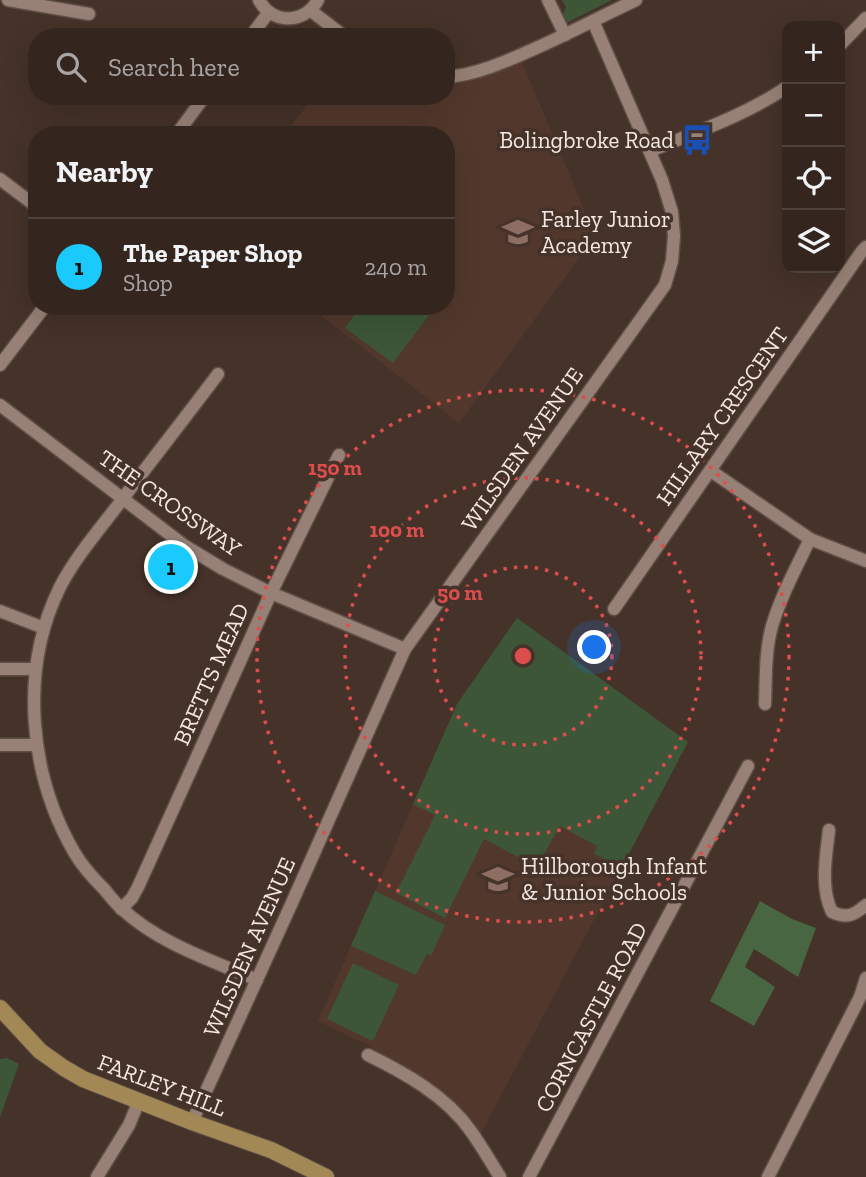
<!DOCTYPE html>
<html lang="en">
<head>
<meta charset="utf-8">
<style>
	body { margin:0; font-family:"Zilla Slab",serif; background:#3f322c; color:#f1f3f6 }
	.controls { position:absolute; right:21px; top:21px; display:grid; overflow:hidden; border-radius:14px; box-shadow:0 7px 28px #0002 }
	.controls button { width:63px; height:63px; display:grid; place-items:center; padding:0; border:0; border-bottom:2px solid #4e433d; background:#34261f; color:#f1f3f6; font:35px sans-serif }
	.you { position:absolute; left:595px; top:648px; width:24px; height:24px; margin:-18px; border:5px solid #fff; border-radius:50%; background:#1a73e8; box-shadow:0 0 0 10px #1a73e833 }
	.badge { display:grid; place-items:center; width:46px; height:46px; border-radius:50%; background:#1acafc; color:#111; font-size:23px; font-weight:700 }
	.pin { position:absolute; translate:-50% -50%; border:4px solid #fff; box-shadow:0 2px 7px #0006 }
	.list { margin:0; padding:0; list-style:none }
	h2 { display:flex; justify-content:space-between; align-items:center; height:91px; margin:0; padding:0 28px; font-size:30px }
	h2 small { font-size:23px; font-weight:400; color:#a9a5a4 }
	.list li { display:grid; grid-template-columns:46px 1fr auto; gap:21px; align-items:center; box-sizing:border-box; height:98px; padding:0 28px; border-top:2px solid #4e433d }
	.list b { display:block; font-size:26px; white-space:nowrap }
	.list p { margin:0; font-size:23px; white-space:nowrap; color:#a9a5a4 }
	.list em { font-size:23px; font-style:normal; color:#a9a5a4 }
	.icon { flex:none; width:38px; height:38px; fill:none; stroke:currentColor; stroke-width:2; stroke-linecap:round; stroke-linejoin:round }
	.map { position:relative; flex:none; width:866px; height:1177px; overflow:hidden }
	.search { position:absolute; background:#34261f; box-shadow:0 7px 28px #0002; left:28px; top:28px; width:427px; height:77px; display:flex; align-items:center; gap:18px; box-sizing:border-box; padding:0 24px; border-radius:28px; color:#a9a5a4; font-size:26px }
	.panel { position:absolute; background:#34261f; box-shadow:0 7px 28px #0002; left:28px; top:126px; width:427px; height:189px; border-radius:28px }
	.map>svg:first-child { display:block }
	.built { fill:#52382c }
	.green { fill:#3c5637 }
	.forest { fill:#496643 }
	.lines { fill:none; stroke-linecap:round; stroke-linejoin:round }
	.minor-casing { stroke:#604f47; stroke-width:15 }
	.major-casing { stroke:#604f47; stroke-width:18 }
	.minor { stroke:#978176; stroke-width:12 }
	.major { stroke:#a28855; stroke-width:16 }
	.ring { fill:none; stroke:#dc4e4d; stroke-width:3.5; stroke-dasharray:3.5 7 }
	.labels { text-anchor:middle; stroke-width:7; stroke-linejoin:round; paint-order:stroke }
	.poi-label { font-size:23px; fill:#f5e8e2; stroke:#453229; text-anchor:start }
	.street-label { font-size:23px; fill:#f5e8e2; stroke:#453229 }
	.centre { fill:#dc4e4d; stroke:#453229; stroke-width:3.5 }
	.ring-label { font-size:21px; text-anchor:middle; font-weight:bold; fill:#dc4e4d; stroke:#453229; stroke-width:7; stroke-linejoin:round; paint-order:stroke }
</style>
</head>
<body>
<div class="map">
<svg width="866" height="1177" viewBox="0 0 866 1177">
	<rect width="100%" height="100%" fill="#453229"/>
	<g class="built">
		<polygon points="522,62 589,221 590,243 459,423 309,306 446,306 446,135 283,135 315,96 446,96 446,82 483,76"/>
		<polygon points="517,618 688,742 477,1141 462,1120 368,1055 372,1047 318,1021 457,704"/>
	</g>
	<g class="green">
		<polygon points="562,0 612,0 564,24 561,19 566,7"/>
		<polygon points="361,306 436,306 393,363 345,328"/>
		<polygon points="517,618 688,742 622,867 594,854 597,846 560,826 539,863 525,855 522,859 484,839 445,918 396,893 435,815 413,804 457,704"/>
		<polygon points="375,891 445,925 431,956 427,954 416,975 351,946"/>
		<polygon points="353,963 399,985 373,1041 327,1019"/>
		<polygon points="7,1058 19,1064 0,1117 0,1059"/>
	</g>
	<polygon class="forest" points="760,901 792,919 816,928 798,977 754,949 745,967 775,987 754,1026 710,1001"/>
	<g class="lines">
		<defs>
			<g id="minor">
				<polyline points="8,0 89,14"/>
				<path d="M259 0C272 25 305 24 318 0"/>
				<polyline points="548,0 565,35"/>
				<polyline points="310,10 345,37"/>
				<polyline points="250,37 269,12"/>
				<polyline points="840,45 866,18"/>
				<path d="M446 77C476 75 507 61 534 49 568 34 602 16 636 0"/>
				<polyline points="176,135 205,96"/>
				<path d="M650 151C696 132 746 115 787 87"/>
				<polyline points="0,179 37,207"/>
				<polyline points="0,365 45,306"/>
				<path d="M218 374C185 418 151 461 118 505 98 531 75 558 60 587 19 670 29 774 74 852 82 866 93 878 104 889 110 896 115 903 122 909 160 944 211 960 257 980"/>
				<polyline points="0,405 185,546 223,569 271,593 405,649"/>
				<polyline points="711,471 810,539 866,561"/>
				<polyline points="614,609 862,251 866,247"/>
				<polyline points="0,611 44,628"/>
				<polyline points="0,669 36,669"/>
				<path d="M765 704C766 678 765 651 772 626 781 596 796 568 810 539"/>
				<polyline points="0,745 37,745"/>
				<path d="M829 830C826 856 820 888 832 912 847 919 854 915 866 905"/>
				<polyline points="121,909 132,898 138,887 271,593 339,455"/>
				<path d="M368 1055C405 1073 446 1096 470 1130 481 1145 490 1161 500 1177"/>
				<polyline points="192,1122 290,907 405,649 665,285 672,261 674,236 672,212 662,180 593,21"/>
				<polyline points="97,1177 129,1125 139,1101"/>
				<polyline points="529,1177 748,766"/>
				<polyline points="768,1177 860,997 866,978"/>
			</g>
			<polyline id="major" points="0,1008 40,1051 64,1068 83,1079 192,1122 271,1150 326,1177"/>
		</defs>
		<use href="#minor" class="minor-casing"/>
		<use href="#major" class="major-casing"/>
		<use href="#minor" class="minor"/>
		<use href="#major" class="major"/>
	</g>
	<g class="ring">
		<circle cx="523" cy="656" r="89"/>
		<circle cx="523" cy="656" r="178"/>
		<circle cx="523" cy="656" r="266"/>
	</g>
	<defs>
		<symbol id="bus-bare" viewBox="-9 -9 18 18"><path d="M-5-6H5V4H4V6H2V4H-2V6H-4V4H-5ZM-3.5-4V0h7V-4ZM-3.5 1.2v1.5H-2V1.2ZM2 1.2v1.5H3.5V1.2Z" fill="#1a4fb4" stroke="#453229" stroke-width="2.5" paint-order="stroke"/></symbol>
		<symbol id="school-bare" viewBox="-9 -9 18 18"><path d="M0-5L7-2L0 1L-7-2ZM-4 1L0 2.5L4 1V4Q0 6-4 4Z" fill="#8d6e63" stroke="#453229" stroke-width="2.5" paint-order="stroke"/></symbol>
	</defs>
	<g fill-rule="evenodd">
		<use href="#bus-bare" x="675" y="118" width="44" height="44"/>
		<use href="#school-bare" x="496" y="210" width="44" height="44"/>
		<use href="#school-bare" x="476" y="857" width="44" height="44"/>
	</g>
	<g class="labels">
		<g class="poi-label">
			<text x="674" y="148" text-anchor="end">Bolingbroke Road</text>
			<text x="541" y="227">Farley Junior<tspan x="541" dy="26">Academy</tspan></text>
			<text x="521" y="874">Hillborough Infant<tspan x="521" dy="26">&amp; Junior Schools</tspan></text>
		</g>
		<g class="street-label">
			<text transform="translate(722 416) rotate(-55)" y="8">HILLARY CRESCENT</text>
			<text transform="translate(522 449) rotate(-55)" y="8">WILSDEN AVENUE</text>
			<text transform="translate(170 503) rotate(35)" y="8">THE CROSSWAY</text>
			<text transform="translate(211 674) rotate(-66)" y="8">BRETTS MEAD</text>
			<text transform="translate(249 947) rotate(-66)" y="8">WILSDEN AVENUE</text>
			<text transform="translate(591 1017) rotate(-62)" y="8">CORNCASTLE ROAD</text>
			<text transform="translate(162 1085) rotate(21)" y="8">FARLEY HILL</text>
		</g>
	</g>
	<circle cx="523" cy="656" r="10" class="centre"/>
	<g class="ring-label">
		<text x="335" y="475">150 m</text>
		<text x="397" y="537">100 m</text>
		<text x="460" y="600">50 m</text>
	</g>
</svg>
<div class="controls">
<button>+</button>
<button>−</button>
<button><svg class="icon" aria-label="locate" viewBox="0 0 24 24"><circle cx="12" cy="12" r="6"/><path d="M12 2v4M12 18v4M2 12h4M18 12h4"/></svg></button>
<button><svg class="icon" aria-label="layers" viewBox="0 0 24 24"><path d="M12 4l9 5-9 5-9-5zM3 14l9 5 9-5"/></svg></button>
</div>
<div class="you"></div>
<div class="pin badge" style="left:171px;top:567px">1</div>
<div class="search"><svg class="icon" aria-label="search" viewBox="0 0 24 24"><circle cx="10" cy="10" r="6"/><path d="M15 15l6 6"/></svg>Search here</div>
<section class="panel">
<h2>Nearby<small></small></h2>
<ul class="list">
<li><span class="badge">1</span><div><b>The Paper Shop</b><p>Shop</p></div><em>240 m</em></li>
</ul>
</section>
</div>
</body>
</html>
